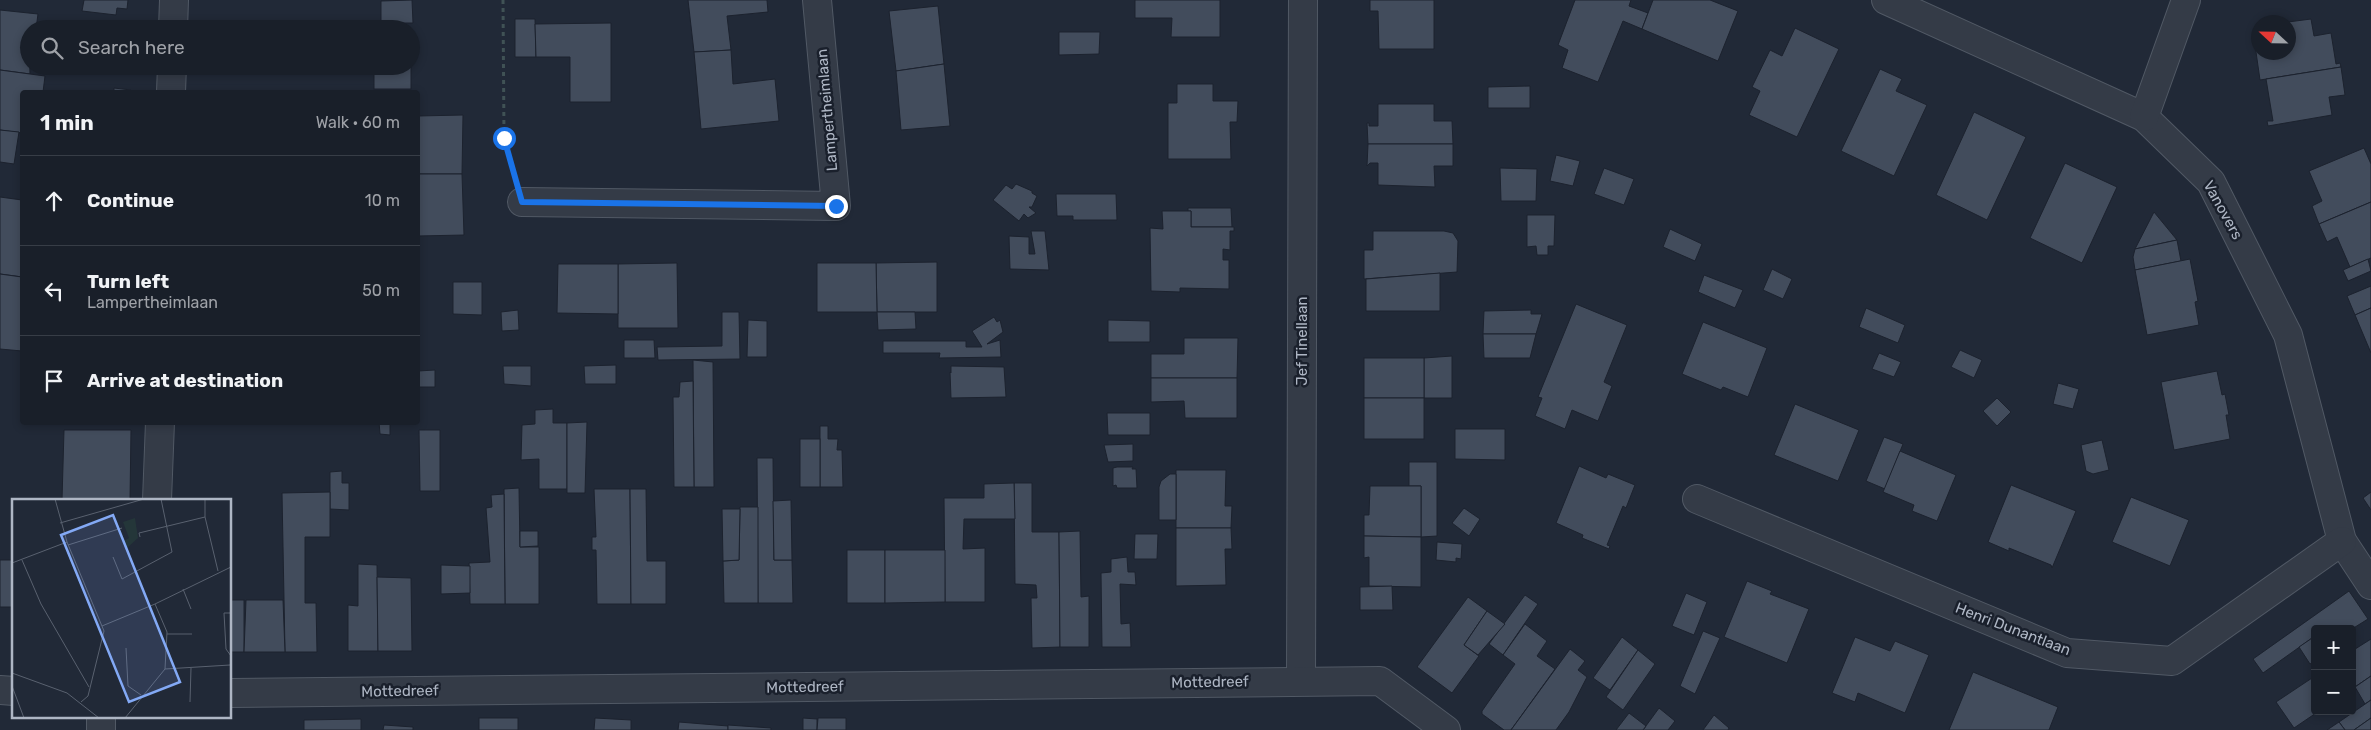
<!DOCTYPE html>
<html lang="en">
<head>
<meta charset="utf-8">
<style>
	body { margin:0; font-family:Rubik,sans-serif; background:#262c35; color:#f1f3f6 }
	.controls { position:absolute; right:15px; bottom:15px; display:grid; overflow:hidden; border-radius:5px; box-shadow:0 2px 8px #0003 }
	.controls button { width:45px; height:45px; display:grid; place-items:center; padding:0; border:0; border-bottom:1px solid #373d46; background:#191f29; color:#f1f3f6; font:25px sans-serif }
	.compass { position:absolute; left:2251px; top:15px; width:45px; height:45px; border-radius:50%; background:#191f29; box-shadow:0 2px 8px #0003; rotate:292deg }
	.stop { position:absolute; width:15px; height:15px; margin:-11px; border:4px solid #1a73e8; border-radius:50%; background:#fff }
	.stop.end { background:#1a73e8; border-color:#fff; box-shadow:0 1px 5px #0008 }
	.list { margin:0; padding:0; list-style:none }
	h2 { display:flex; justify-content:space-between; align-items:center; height:65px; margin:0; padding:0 20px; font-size:21px }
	h2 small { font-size:16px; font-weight:400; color:#9fa2a8 }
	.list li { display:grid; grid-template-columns:32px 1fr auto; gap:15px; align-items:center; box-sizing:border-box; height:90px; padding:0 20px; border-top:1px solid #373d46 }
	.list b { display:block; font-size:19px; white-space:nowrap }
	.list p { margin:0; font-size:16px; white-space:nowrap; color:#9fa2a8 }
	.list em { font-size:16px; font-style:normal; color:#9fa2a8 }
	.icon { flex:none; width:28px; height:28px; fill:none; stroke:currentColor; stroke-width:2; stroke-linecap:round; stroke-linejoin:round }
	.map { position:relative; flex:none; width:2371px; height:730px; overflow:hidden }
	.search { position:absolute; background:#191f29; box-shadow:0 2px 8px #0003; left:20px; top:20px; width:400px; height:55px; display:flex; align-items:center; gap:12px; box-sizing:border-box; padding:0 18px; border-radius:28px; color:#9fa2a8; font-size:19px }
	.panel { position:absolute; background:#191f29; box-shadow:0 2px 8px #0003; left:20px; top:90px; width:400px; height:335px; border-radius:5px }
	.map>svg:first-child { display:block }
	.building { fill:#424c5c; stroke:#1c222e }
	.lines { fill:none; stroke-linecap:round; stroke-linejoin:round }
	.street-casing { stroke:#515965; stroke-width:30 }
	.path { stroke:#405255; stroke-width:3; stroke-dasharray:4 4; stroke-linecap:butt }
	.street { stroke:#343b47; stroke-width:28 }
	.route { stroke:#1a73e8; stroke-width:6 }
	.labels { text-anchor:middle; stroke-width:5; stroke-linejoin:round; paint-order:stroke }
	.street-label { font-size:15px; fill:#aeb6c4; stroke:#1a202c }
	.inset-road { fill:none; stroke:#59616f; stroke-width:1 }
	.view { fill:#83a9f5; fill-opacity:0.15; stroke:#83a9f5; stroke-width:2.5 }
	.inset-edge { fill:none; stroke:#aeb6c4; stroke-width:2.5 }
</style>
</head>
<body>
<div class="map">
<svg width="2371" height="730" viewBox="0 0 2371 730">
	<rect width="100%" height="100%" fill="#212937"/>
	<g class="building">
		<polygon points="84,0 128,0 127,9 117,8 116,15 82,11"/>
		<polygon points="412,0 413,23 381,23 381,1"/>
		<polygon points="688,0 767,0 768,12 727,16 731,50 694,52"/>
		<polygon points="1135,0 1220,0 1220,37 1171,37 1172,18 1135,18"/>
		<polygon points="1370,0 1434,0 1434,49 1379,49 1378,11 1370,11"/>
		<polygon points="1575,0 1631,0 1629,6 1648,13 1642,29 1623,21 1598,82 1562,68 1568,50 1558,45"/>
		<polygon points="1653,0 1710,0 1738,11 1718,61 1642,29"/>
		<polygon points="938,6 944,64 896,71 889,11"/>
		<polygon points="0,10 38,14 36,29 29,29 30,74 0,70"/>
		<polygon points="515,19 535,19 536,57 515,57"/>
		<polygon points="2311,19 2314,36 2331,33 2336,64 2340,63 2341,67 2260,80 2255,45 2258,45 2255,28 2258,27 2258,52 2288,52 2288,22"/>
		<polygon points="611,23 611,102 570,102 570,57 536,57 535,24"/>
		<polygon points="1795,28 1839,49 1797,137 1749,115 1760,91 1752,87 1770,50 1782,56"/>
		<polygon points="1059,32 1100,32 1099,54 1059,55"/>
		<polygon points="731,50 733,84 775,79 779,121 701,129 694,52"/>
		<polygon points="944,64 950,126 901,130 896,71"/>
		<rect x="374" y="66" width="37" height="23"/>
		<polygon points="2341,67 2345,95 2329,97 2332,115 2268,126 2267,121 2273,121 2266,79"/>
		<polygon points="1880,69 1902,79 1896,91 1927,105 1894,176 1841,151"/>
		<polygon points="0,70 45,76 43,92 22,92 22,133 0,130"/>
		<polygon points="1177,84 1213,84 1213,101 1238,101 1237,122 1230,122 1231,159 1168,159 1168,103 1177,103"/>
		<polygon points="1530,86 1530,108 1488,108 1488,87"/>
		<polygon points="114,88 131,90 131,92 114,92"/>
		<polygon points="1378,104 1434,104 1434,121 1452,121 1453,144 1368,144 1367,123 1369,123 1369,126 1378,126"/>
		<polygon points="1974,112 2026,137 1987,220 1936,195"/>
		<polygon points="463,115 462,174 418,174 418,116"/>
		<polygon points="0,130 19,132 14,164 0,162"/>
		<polygon points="1368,144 1453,144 1453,166 1434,166 1435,187 1378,185 1378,163 1370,163 1367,166"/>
		<polygon points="2364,148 2371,164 2371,202 2319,224 2312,206 2322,201 2309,171"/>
		<polygon points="1556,155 1580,161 1573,186 1550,181"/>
		<polygon points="2065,163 2117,187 2082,263 2030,238"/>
		<polygon points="1500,168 1537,169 1536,201 1501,201"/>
		<polygon points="1604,168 1634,179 1624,205 1594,194"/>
		<polygon points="418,174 462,174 464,235 418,236"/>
		<polygon points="1016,184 1032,191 1032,193 1037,196 1032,207 1029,207 1036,213 1028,218 1024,214 1019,221 993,200 1006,185 1012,189"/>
		<polygon points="1056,194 1116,194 1117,220 1073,220 1073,216 1057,216"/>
		<polygon points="0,197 22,200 22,277 0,274"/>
		<polygon points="2371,202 2371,258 2350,267 2337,237 2327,242 2319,224"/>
		<polygon points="1188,208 1231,208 1232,227 1191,227 1191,211 1188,211"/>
		<polygon points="1162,211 1191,211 1191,227 1234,227 1234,231 1230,231 1230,250 1223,249 1223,260 1229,260 1229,289 1180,288 1180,292 1151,291 1150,228 1163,229"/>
		<polygon points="2154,212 2177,240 2135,249"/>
		<polygon points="1527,215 1555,215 1554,246 1548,246 1548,255 1537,255 1536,246 1527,247"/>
		<polygon points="1670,229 1702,244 1695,261 1663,247"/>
		<polygon points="1031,231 1045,231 1049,270 1010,269 1009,236 1029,237 1029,254 1035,254"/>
		<polygon points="1373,231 1444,231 1453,233 1458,241 1457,272 1364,279 1364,250 1373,250"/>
		<polygon points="2177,240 2181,261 2135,270 2133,257 2135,249"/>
		<polygon points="2190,259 2198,301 2195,302 2199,325 2147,335 2135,270"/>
		<polygon points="2368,259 2371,271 2348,281 2343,270"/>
		<polygon points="937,262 937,312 877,312 876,263"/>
		<polygon points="676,263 677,263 678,328 618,328 618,264"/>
		<polygon points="817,263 876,263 877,312 817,312"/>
		<polygon points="558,264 618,264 618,314 557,313"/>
		<polygon points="1772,269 1792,279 1783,299 1763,290"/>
		<polygon points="1440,273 1440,311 1366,311 1366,279"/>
		<polygon points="0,274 22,277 22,351 0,349"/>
		<polygon points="1704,275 1743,290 1735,308 1698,292"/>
		<polygon points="453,282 482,282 482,315 453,314"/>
		<polygon points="2371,286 2371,308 2355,315 2347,296"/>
		<polygon points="1576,304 1627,325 1604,382 1612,386 1598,421 1572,410 1565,429 1535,416 1542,398 1538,397"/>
		<polygon points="1866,308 1905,325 1898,343 1859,327"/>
		<polygon points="2371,308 2371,353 2355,315"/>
		<polygon points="518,310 519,330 502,331 501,312"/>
		<polygon points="1531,310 1531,314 1542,314 1536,334 1483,334 1484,311"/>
		<polygon points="722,312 739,312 740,359 658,360 657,347 722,346"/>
		<polygon points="877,312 915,312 916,329 878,330"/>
		<polygon points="994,317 997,322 1000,320 1003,332 987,344 1000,340 1001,357 939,358 940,353 883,353 883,341 966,341 966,347 982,347 972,331"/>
		<polygon points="748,320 767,321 767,357 747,357"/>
		<polygon points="1108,320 1150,321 1150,342 1108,342"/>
		<polygon points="1703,322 1767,348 1748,397 1723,387 1721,390 1682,374"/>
		<polygon points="1483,334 1536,334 1530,358 1484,358"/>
		<polygon points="1184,338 1238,338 1237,378 1151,378 1151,354 1184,354"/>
		<polygon points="624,340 654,340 655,358 624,358"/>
		<polygon points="1960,350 1982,360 1974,378 1951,367"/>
		<polygon points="1879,353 1901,362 1894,377 1872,369"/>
		<polygon points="1452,356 1452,398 1424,398 1424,358"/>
		<rect x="1364" y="358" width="60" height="40"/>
		<polygon points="693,360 713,362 714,487 694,487"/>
		<polygon points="616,365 616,384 585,384 584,366"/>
		<polygon points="503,366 531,366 531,386 504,384"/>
		<polygon points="951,366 1004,367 1006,397 951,398 950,372 951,373"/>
		<polygon points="435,370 435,387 418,387 418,371"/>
		<polygon points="2217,371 2222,395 2225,394 2229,415 2226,415 2230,439 2174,450 2161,382"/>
		<polygon points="1151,378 1237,378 1237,418 1185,418 1184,401 1151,402"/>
		<polygon points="693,381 694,487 674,487 673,397 679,397 680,382"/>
		<polygon points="2058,383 2079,389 2073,409 2053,404"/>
		<rect x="1364" y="398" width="60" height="41"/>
		<polygon points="1997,398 2011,412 1997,426 1983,411"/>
		<polygon points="1795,404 1859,430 1838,481 1774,455"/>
		<polygon points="553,409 553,423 567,423 567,489 539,489 539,459 521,460 522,425 535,424 535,410"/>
		<polygon points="1107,413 1150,413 1150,435 1108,435"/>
		<polygon points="379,422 390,422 390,435 380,434"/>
		<polygon points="587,422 585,493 567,493 567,423"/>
		<polygon points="820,426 828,426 828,439 838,439 837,450 842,450 843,487 820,487"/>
		<polygon points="1455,429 1505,429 1505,460 1455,459"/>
		<polygon points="64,430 131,430 130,500 62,500"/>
		<polygon points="419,430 440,430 440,491 420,491"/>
		<polygon points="1884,437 1903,444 1885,489 1866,481"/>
		<rect x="800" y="439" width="20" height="48"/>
		<polygon points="2102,440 2109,470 2093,474 2086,471 2081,445"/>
		<polygon points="1133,444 1133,461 1108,462 1104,445"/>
		<polygon points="1900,451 1956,475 1937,521 1912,511 1914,505 1883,492"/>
		<polygon points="757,458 773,458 774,560 792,560 793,603 758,603"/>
		<polygon points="1409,462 1437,462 1437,536 1421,537 1421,486 1409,486"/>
		<polygon points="1579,466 1606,478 1608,474 1635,485 1626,508 1623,506 1607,545 1610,546 1609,549 1582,538 1583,535 1556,523"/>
		<polygon points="1117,467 1133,467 1132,469 1136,469 1137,488 1117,488 1116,485 1113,486 1113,468"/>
		<polygon points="1176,470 1226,470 1225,506 1232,506 1231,528 1176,528"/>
		<polygon points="342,471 342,483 349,483 349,510 330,509 330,472"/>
		<polygon points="1170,474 1176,474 1176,520 1159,520 1159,487 1161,481"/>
		<polygon points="1014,483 1032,483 1032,532 1059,532 1060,647 1032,648 1031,598 1037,598 1036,585 1015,584"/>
		<polygon points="1014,483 1015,519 964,519 963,549 985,548 985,602 945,602 944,498 984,498 984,484"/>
		<polygon points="2011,485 2076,511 2052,568 2051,565 2009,548 2009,551 1988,542"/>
		<polygon points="1370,486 1421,486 1421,537 1364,536 1364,515 1369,515"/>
		<polygon points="519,488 520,547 539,547 539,604 505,604 504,489"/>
		<polygon points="594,489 630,489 631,604 597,604 596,550 592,550 592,537 596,537"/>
		<polygon points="630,489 646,489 647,561 666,561 666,604 631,604"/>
		<polygon points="330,492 330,537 305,537 305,603 316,603 317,652 285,652 282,493"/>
		<polygon points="2371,492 2371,510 2363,498"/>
		<polygon points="504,494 505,604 470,604 469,563 490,562 486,508 492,507 491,495"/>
		<polygon points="2131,497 2189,520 2170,566 2112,542"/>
		<polygon points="791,500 792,560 774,560 773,501"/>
		<polygon points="740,507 758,507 758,603 724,603 723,561 739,560"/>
		<polygon points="1464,508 1480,519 1469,536 1452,523"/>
		<polygon points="722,509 740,509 739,560 723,561"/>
		<polygon points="1176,528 1231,528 1232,549 1225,549 1226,585 1176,586"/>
		<polygon points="520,531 538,531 538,546 520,547"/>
		<polygon points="1080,531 1081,597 1089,596 1089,647 1060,647 1059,532"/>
		<polygon points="1135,534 1158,534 1157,559 1134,559"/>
		<polygon points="1364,536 1421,537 1421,587 1369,586 1369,557 1364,558"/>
		<polygon points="1437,542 1462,544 1461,559 1456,558 1456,562 1436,560"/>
		<rect x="847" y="550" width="38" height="53"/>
		<polygon points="885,550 945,550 945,602 885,603"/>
		<polygon points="1127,557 1128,572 1135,572 1136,585 1120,584 1121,624 1130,623 1131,647 1102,647 1101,573 1111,572 1111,559"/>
		<polygon points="0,560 14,560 13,607 0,607"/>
		<polygon points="358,564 377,565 378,651 348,651 348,605 358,606"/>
		<polygon points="441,565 470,566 470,593 441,594"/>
		<polygon points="377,577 411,578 412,651 378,651"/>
		<polygon points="1747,581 1772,591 1770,594 1809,609 1787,663 1724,637"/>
		<polygon points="1392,586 1393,610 1360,610 1360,587"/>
		<polygon points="2349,591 2368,619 2352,629 2315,629 2315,636 2263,673 2253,659"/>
		<polygon points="1686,593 1707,602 1694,635 1672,626"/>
		<polygon points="1525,595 1538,604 1503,655 1489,644"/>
		<polygon points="1468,597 1487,611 1464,645 1479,656 1452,693 1417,667"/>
		<rect x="230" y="600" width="14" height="52"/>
		<polygon points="246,600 283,600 285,652 244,652"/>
		<polygon points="1487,611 1505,624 1478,655 1464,645"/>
		<polygon points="1525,624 1547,641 1537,656 1555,669 1511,730 1504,730 1482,714 1482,711 1515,664 1503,655"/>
		<polygon points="1703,631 1720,638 1695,694 1680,686"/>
		<polygon points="2315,636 2315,661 2310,664 2299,647"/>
		<polygon points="1622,637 1638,650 1610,690 1593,678"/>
		<polygon points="1855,637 1890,651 1895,641 1929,655 1905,713 1858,693 1855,702 1832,693"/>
		<polygon points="2371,639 2371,676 2352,689 2352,651"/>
		<polygon points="1570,649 1585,661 1578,670 1587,677 1569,712 1556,730 1511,730"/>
		<polygon points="1638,650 1655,664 1623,710 1606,697"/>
		<polygon points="1973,672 2058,707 2049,730 1949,730"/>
		<polygon points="2315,676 2315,711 2319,711 2294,728 2276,702"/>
		<polygon points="2371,676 2371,700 2365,704 2355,687"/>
		<polygon points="2371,700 2371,718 2354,730 2345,730 2339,722"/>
		<polygon points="1659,708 1675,721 1668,730 1643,730"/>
		<polygon points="1629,713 1646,726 1643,730 1616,730"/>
		<polygon points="1714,715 1729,728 1728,730 1703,730"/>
		<rect x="479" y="718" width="39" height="12"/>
		<polygon points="595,718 631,720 631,730 594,730"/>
		<polygon points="803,718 817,719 817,730 803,730"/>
		<polygon points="818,718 846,718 846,730 817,730"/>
		<polygon points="2371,718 2371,730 2354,730"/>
		<polygon points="361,719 361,730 304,730 304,720"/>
		<polygon points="679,722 728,726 728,730 678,730"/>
		<polygon points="2339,722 2345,730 2327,730"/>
		<polygon points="384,725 413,727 413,730 383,730"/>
		<polygon points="728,725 771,728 771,730 728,730"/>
	</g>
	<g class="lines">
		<defs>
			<g id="street">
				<polyline points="1886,0 2144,117 2211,182 2288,335 2342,541 2371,585"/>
				<polyline points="173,29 174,0"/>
				<polyline points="171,92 172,66"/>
				<polyline points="2144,117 2186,0"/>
				<polyline points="522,202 836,206 817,0"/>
				<polyline points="1697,499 2067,653 2172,661 2342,541"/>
				<polyline points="157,500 160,422"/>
				<polyline points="1301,681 1303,0"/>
				<polyline points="0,690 14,691"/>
				<polyline points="230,693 1380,681 1446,730"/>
				<polyline points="101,730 101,716"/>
			</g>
		</defs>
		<use href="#street" class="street-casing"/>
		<polyline class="path" points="503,0 504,138 513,171"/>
		<use href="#street" class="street"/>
	</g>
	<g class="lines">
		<polyline class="route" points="504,138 522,202 836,206"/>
	</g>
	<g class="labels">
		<g class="street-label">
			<text transform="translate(827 110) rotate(-95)" y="5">Lampertheimlaan</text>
			<text transform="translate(2223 210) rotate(61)" y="5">Vanovers</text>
			<text transform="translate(1302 341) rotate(-90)" y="5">Jef Tinellaan</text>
			<text transform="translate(2013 629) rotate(21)" y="5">Henri Dunantlaan</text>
			<text transform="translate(1210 682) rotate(-1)" y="5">Mottedreef</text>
			<text transform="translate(805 687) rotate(-1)" y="5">Mottedreef</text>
			<text transform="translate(400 691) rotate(-1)" y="5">Mottedreef</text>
		</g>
	</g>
	<g transform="translate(12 499)">
		<rect width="219" height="219" fill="#212937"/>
		<path d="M123 19 126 39 115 49 112 42 117 39 111 23Z" fill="#243639"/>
		<path class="inset-road" d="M43 0 55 43 92 132 76 197 69 203M193 0V18L206 72M48 24 132 0M128 38 127 34 193 18M56 46 110 29M101 58 110 80 160 53 149 0M10 61 29 105 77 188M0 64 55 43M171 90 179 110M219 114H212L214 150 219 157M90 127 143 105 219 68M155 135H180M114 149 116 187 129 196M153 170 218 166M0 174 55 194 87 219M0 187 12 219M178 203 179 169M113 219 153 170 155 133 143 105"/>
		<path class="view" d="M101 16 168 183 117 203 49 36Z"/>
		<rect width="219" height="219" class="inset-edge"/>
	</g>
</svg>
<div class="controls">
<button>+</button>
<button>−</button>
</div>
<svg class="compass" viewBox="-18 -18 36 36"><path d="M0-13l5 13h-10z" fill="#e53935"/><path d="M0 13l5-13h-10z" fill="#9fa2a8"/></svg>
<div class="stop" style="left:504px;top:138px"></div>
<div class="stop end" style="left:836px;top:206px"></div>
<div class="search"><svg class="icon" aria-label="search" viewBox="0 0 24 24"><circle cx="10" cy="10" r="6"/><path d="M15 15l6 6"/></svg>Search here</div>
<section class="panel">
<h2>1 min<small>Walk · 60 m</small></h2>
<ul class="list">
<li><svg class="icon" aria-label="ahead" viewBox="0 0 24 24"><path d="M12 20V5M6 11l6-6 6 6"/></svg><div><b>Continue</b></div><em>10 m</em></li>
<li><svg class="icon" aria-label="left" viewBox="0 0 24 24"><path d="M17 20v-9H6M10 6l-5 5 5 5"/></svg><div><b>Turn left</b><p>Lampertheimlaan</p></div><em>50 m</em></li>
<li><svg class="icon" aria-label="arrive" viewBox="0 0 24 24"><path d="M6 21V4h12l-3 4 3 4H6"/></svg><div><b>Arrive at destination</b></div></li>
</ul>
</section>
</div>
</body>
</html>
